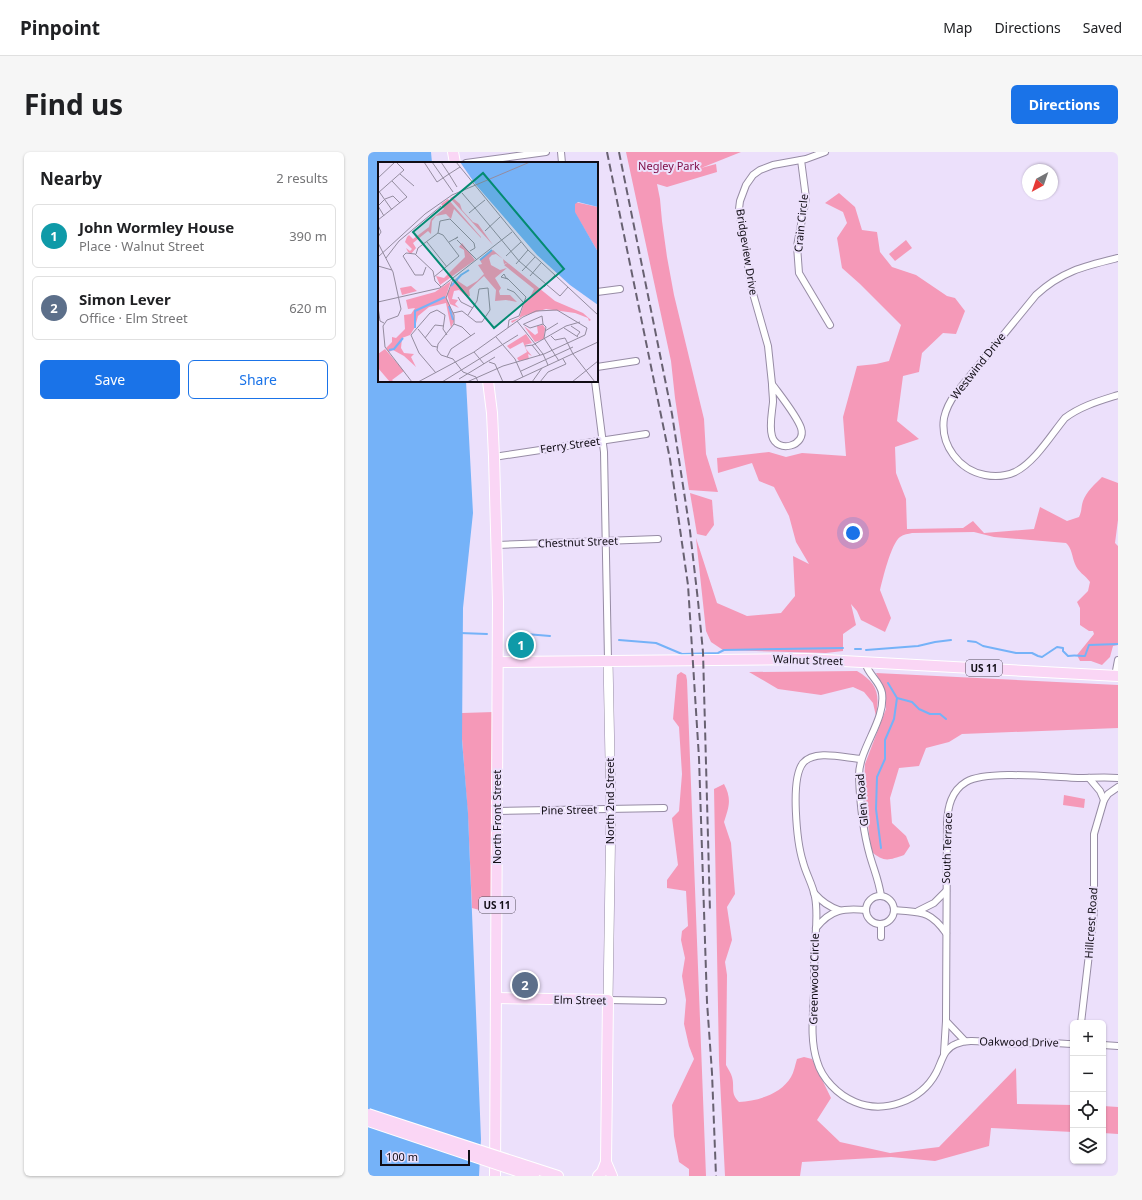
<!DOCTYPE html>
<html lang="en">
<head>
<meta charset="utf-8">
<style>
	body { margin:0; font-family:"Noto Sans",sans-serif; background:#f6f6f6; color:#202124 }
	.controls { position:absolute; right:12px; bottom:12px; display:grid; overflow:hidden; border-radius:6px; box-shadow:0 1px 3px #0004 }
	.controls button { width:36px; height:36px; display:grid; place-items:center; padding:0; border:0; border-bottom:1px solid #e0e0e0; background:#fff; color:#202124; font:20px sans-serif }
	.compass { position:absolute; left:654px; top:12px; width:36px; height:36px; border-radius:50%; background:#fff; box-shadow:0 1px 3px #0004; rotate:220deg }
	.scale { position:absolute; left:12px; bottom:10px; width:90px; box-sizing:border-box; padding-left:4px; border:2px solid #110d15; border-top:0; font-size:11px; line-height:14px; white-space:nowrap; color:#110d15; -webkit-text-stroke:3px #ece0fb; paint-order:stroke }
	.you { position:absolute; left:485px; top:381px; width:14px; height:14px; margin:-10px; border:3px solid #fff; border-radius:50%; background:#1a73e8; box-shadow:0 0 0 6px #1a73e833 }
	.badge { display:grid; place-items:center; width:26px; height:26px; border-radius:50%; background:#1a73e8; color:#fff; font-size:13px; font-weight:700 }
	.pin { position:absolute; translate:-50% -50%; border:2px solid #fff; box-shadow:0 1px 4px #0006 }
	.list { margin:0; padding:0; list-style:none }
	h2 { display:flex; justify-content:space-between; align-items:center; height:52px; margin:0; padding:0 16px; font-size:17px }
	h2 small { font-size:13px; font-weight:400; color:#757577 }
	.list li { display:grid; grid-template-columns:26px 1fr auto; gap:12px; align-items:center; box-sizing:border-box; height:64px; margin:0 8px 8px; padding:0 8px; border:1px solid #e0e0e0; border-radius:6px }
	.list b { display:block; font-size:15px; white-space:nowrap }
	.list p { margin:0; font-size:13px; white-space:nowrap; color:#757577 }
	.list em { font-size:13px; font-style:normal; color:#757577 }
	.actions { display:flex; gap:8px; padding:12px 16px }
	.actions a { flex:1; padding:9px 0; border:1px solid #1a73e8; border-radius:6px; text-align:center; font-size:14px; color:#1a73e8 }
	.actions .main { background:#1a73e8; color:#fff }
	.icon { flex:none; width:22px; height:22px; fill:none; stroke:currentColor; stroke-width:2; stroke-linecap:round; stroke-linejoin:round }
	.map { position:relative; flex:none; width:750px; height:1024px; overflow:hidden; border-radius:6px }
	header { display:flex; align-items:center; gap:24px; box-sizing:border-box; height:56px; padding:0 20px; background:#fff; border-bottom:1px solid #e0e0e0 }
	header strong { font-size:19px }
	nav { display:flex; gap:22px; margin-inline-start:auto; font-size:14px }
	.intro { display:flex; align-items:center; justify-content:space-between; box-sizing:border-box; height:96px; padding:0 24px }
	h1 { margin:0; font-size:28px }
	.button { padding:10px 18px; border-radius:6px; background:#1a73e8; color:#fff; font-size:14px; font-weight:700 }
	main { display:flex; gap:24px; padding:0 24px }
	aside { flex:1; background:#fff; border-radius:6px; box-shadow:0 1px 3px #0004 }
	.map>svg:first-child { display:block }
	.green { fill:#f599b8 }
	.water { fill:#75b2f8 }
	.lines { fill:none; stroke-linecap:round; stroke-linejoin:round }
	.stream { stroke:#75b2f8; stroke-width:2 }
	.street-casing { stroke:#978ca5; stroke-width:8 }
	.secondary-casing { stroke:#978ca5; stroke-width:10 }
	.primary-casing { stroke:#fff; stroke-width:12 }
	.street { stroke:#fff; stroke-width:6 }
	.secondary { stroke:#fff; stroke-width:9 }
	.primary { stroke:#fad6f5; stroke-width:10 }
	.rail { stroke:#686171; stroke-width:2; stroke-dasharray:8 4; stroke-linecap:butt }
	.primary-bridge-casing { stroke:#fff; stroke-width:12; stroke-linecap:butt }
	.primary-bridge { stroke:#fad6f5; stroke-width:10 }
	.labels { text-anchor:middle; stroke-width:4; stroke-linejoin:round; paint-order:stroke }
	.shield { fill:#ece0fb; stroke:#534c5a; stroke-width:1 }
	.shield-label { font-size:10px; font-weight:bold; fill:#110d15 }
	.park-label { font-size:11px; fill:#7c0a43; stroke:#ece0fb }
	.street-label { font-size:11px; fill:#110d15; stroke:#ece0fb }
	.inset-river { fill:none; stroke:#75b2f8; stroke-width:2 }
	.inset-road { fill:none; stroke:#948c9f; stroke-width:1 }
	.view { fill:#048b72; fill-opacity:0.15; stroke:#048b72; stroke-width:2 }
	.inset-edge { fill:none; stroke:#110d15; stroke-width:2 }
</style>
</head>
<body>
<header>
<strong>Pinpoint</strong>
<nav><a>Map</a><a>Directions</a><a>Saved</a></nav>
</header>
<div class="intro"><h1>Find us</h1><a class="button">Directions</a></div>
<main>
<aside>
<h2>Nearby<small>2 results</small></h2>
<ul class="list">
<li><span class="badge" style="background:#0f9aa8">1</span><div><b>John Wormley House</b><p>Place · Walnut Street</p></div><em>390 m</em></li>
<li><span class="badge" style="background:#5c6f8a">2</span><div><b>Simon Lever</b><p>Office · Elm Street</p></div><em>620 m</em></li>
</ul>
<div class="actions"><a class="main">Save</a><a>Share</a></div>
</aside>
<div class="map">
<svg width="750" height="1024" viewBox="0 0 750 1024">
	<rect width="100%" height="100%" fill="#ece0fb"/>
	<g class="green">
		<polygon points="258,0 373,0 333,16 348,12 349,20 299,35 289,32 292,47 294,69 299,105 306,143 336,267 338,302 350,340 321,338 307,246 303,209"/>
		<path d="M471 41 487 55 494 78 509 80 512 100 524 115 548 123 579 144 587 146 597 159 588 182 575 181 554 201 551 220 535 224 529 269 551 287 527 295 528 321 538 347 539 377 595 376 605 369 616 381 666 377 672 355 699 369 711 365C714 359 713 355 715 349 718 340 727 332 734 325L750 331V368L747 391 750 394V493L745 494 742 505 734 513 723 509H712L709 503 726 482 725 479H721L712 473V456L709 450 720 439 722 430C717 423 710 420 707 412 704 405 704 396 698 391L626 385 606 380 544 381C540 382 536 382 532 385 523 392 515 426 512 438L523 466 517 480 493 468 489 459 483 452 488 473 475 482V499L458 501 355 498 343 490 338 479 328 386 349 451 379 464 413 461 427 444 425 404 441 412 428 390 421 364 406 335 391 329 384 311 350 321 349 306 401 300 418 305 434 301 478 304 475 265 489 214 508 212 521 209 533 173 492 132 474 116 469 86 479 71 475 60 457 51Z"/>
		<polygon points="538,88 544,96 527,109 521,102"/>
		<polygon points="322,341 344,348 346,373 338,384 329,382"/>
		<path d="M489 519C509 531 512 541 508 564L505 551 496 540 485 535 453 543 410 537 381 520Z"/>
		<polygon points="313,520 318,523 319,528 338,1024 321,1024 321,1017 311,1010 306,984 304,953 326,907 321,894 316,872 318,848 314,824 317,806 313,788 314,779 320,774 318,739 299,736 299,728 310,713 304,666 311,659 314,622 311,575 305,567 309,523"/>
		<path d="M508 521 750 533V576L594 582 581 590 558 596 551 614 531 616 522 646 524 671 538 684 542 694 536 703C521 708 516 711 503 699L496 636 497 612 518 557 516 537Z"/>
		<polygon points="126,560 123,761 104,756 100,665 94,587 94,561"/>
		<path d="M356 632C364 647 361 655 356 670L363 691 367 742 359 755 364 788 357 810 359 823 358 913C360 917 363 921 364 925 367 936 362 941 371 950 390 949 413 942 423 925 426 920 427 913 429 907L436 905 444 907 463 946 449 968 472 990 522 1001 571 995 648 916 649 952 705 953V980L623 976 621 994 567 1009 523 1005 434 1010 432 1024H357L351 909 346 637Z"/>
		<polygon points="696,643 717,647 716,656 695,653"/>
		<polygon points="735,954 750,955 750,982 735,981"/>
	</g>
	<polygon class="water" points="0,0 63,0 64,11 11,11 11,229 98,229 105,361 95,456 94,588 100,661 108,861 113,987 111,1024 0,1024"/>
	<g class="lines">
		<g class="stream">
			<polyline points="92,481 119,482"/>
			<polyline points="146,481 182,484"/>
			<polyline points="251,488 288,491 314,502 350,501 356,498 475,496"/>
			<path d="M600 489 608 490 615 494 648 501H664L670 504 674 505 689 495 695 496V499L700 504C707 503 711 504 717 504L721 493 750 492"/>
			<polyline points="487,497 493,497"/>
			<polyline points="498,498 550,494 567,490 583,488"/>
			<polyline points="529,546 544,550 551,557 562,562 572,562 578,567"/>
			<polyline points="513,696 508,657 509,625 517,607 517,588 526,567 529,546 520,531"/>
		</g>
		<defs>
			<g id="street">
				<polyline points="193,0 194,11"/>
				<polyline points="433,8 438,46 429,94 431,121 462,173"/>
				<polyline points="98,11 178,0"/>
				<path d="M750 106C717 114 694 119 668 143L588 241C582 249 578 257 576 266 572 293 591 318 617 323 627 325 638 324 647 320 667 310 683 283 697 266 713 254 731 249 750 243"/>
				<polyline points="229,140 252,137"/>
				<polyline points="229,215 268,209"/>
				<polyline points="227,229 236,300 240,508"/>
				<polyline points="404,232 400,194 384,138 373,70 371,57 372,49 378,33 385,23 392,18 405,13 438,7 457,0"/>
				<path d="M404 232C412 243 429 264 433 276 439 294 409 302 404 284 401 274 404 261 405 250 405 244 404 238 404 232Z"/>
				<polyline points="126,305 278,282"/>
				<polyline points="129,393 290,387"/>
				<path d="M497 510C500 523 512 529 514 541 518 569 490 597 491 625 492 651 495 679 502 704 506 718 511 729 513 744"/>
				<polyline points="747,524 750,508"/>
				<path d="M493 607C477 606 447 597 435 611 422 627 429 691 435 710 438 722 445 733 447 745 450 760 448 777 447 792 446 809 446 826 446 842 445 864 442 888 449 909 454 927 470 943 487 950 516 962 553 949 568 921 574 910 575 897 588 892 602 886 617 891 631 891 645 892 658 891 671 891 683 890 694 892 705 892"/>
				<polyline points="736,648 740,642 750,635"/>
				<polyline points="130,659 296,656"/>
				<path d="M446 741C453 749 461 755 471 758"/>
				<circle cx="512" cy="758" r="14"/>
				<path d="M526 758C552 761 561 757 578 781"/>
				<polyline points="550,759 566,751 578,739"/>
				<polyline points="513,772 513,785"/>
				<path d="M448 776C463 757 476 756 498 758"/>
				<polyline points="240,848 295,849"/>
				<polyline points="713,871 726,759 726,682 736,648 732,639 721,626"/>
				<path d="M597 889 578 869 579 670C580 655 583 639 598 630 618 618 684 625 710 626 723 626 737 625 750 626"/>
				<polyline points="735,893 750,894"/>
				<polyline points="576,901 578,869"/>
			</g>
			<polyline id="secondary" points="240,848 243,658 240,508"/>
			<g id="primary">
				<polyline points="85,0 87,11"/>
				<polyline points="120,229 124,261 126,305 130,450 127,1024"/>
				<polyline points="130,510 438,507 750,524"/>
				<polyline points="128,846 240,848 238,1010 244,1024"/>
				<polyline points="150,1011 190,1024"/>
				<polyline points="149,1019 166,1024"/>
				<polyline points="230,1024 234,1020 238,1010"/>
			</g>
		</defs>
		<use href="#street" class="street-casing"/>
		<use href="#secondary" class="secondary-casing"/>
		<use href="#primary" class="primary-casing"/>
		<use href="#street" class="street"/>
		<use href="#secondary" class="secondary"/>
		<use href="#primary" class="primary"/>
		<g class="rail">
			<polyline points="239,0 302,307 320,433 331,606 339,850 344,921 348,1024"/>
			<polyline points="251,0 304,262 322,379 330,449 335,500 342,760"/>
		</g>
		<defs>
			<g id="primary-bridge">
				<polyline points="0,962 150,1011"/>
				<polyline points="0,969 149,1019"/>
			</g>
		</defs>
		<use href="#primary-bridge" class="primary-bridge-casing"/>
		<use href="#primary-bridge" class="primary-bridge"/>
	</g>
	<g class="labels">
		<g class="shield">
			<rect x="598" y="508" width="36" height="16" rx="3"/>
			<rect x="111" y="745" width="36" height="16" rx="3"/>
		</g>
		<g class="shield-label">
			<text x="616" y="520">US 11</text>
			<text x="129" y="757">US 11</text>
		</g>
		<g class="park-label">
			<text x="301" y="18">Negley Park</text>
		</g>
		<g class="street-label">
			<text transform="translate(433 71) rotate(-84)" y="4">Crain Circle</text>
			<text transform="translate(379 100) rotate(81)" y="4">Bridgeview Drive</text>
			<text transform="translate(610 214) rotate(-52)" y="4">Westwind Drive</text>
			<text transform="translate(202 293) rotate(-8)" y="4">Ferry Street</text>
			<text transform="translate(210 390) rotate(-2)" y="4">Chestnut Street</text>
			<text transform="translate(440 508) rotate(2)" y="4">Walnut Street</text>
			<text transform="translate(494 648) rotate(-95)" y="4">Glen Road</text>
			<text transform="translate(242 649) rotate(-90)" y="4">North 2nd Street</text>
			<text transform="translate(201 658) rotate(-1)" y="4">Pine Street</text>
			<text transform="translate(129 665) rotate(-90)" y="4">North Front Street</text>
			<text transform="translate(579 696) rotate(-88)" y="4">South Terrace</text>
			<text transform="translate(723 771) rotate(-86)" y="4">Hillcrest Road</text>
			<text transform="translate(446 827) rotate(-89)" y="4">Greenwood Circle</text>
			<text transform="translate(212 848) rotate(1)" y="4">Elm Street</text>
			<text transform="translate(651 890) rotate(1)" y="4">Oakwood Drive</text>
		</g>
	</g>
	<g transform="translate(10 10)">
		<rect width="220" height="220" fill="#ece0fb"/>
		<path d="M78 33 75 36 82 42 84 48 95 60 100 62 115 83 72 36ZM70 37 103 75V76L76 47 73 57 68 52 58 54 54 59 53 72 50 69 35 81 38 86 33 92 30 90 28 86 32 89 34 87 27 80 29 75 31 73 35 77 51 65 53 57 66 47 63 42ZM197 40 220 45V90L197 51ZM84 81 97 98 62 123 58 114 66 116 87 95 86 88 81 85ZM115 88 125 97 118 92 114 93 111 96 113 103 122 108 129 106 117 116 123 126 121 129 122 133H132L139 140 128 138 117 139 118 128 106 114 91 128 92 134 89 135 81 128 76 129 74 137 80 138 77 142 81 146 72 142 69 132 77 117 80 116V119L89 125 99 119 106 112 100 103 104 102 102 98ZM125 97 177 139 205 151 213 158 211 159 210 156 197 151 168 147 145 154 134 161 133 159 141 156 147 139H150L156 127 126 103 129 101 126 102ZM73 119 68 134 75 152 76 159 73 166 68 141 51 145 40 154 37 165 32 173 24 176 23 186 26 191 36 192 33 195 38 205 26 194 15 188 11 190 8 186 14 180V175L18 176 27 167 26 153 33 152 37 146 30 147 28 138 57 130ZM33 124 39 129 24 133 22 126ZM165 163 167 166 166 177 157 180 146 164 157 173 160 171 159 164ZM148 172 154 181 147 183 148 187 154 194 150 192 151 197 141 199 139 196 149 190 145 180 132 187 129 184ZM7 187 26 209 14 218 16 220H12L0 206V192Z" fill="#f599b8"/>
		<path d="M82 0H220V45L200 40 197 42V50L220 90V143L192 123 159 93 98 23Z" fill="#75b2f8"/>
		<path class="inset-river" d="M102 98 114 88M73 124 83 113 91 108M71 144 75 158M37 166V149L67 135M11 188 16 187 25 176"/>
		<path class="inset-road" d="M46 0 59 20 71 12 63 0M54 0 75 30M78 0 150 88 220 153M22 12 36 24M0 16 17 0M79 25 71 12 82 5M0 28 14 48M0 31 26 8 18 0M84 31 97 46 107 38M91 51 97 46 141 99 182 134 190 125M6 54 0 44 7 37 15 34 22 41M0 58 29 35 14 19M0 63 3 70 0 75M107 69 122 55M60 71 62 59 72 57 96 81 97 86 92 89M79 78 99 98M49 80 69 105M71 80 80 75 77 77M0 81 15 110 23 147 20 154 9 158 5 164 7 185 34 220M37 92 28 91 25 94 37 113H45L48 105M37 92 55 109 57 119 63 125M38 92 40 86 60 71M128 94 143 80M0 95 47 52 74 33 152 0M8 96 21 79 63 44M138 102 150 88M0 104 14 108M144 109 157 95M126 112 128 116 130 117 123 115ZM152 114 163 101M56 115 81 94 65 73 60 71M75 117 68 136 76 153V162L60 182 59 188 63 193 75 197 85 210 98 215 100 220M130 117 148 135 141 154 131 158 130 166M166 125 177 113M129 127 136 130 145 140M80 135 83 140 95 146M0 140 62 126 134 70M0 145 2 159 6 161M75 151 84 149 98 160H104L112 148 110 126 101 127 99 139 90 153M139 159 165 192 170 203M76 162 84 165 93 174M145 162 152 166 165 162M146 162 164 154 165 162 168 165 166 176 181 199M193 164 202 170 199 174M186 166 200 175M40 167 54 184 59 185M167 169 180 161M173 174 177 178 187 176 195 192M118 175 137 197 145 215M47 176 57 163 66 164M154 183 162 193M147 184 155 183 188 164 202 160M96 190 106 202M195 192 217 220M69 195 73 187 97 171M111 200 117 202 125 220M143 209 195 185M58 211 41 191 33 173 52 151 59 148 67 153 65 167 69 173M81 217 117 195M40 220 96 190 145 155 158 149 179 148 209 166 207 173 166 192 125 204 89 220M64 220 140 173M134 220 220 180M154 220 164 206M162 220 170 210 188 202 185 197M194 220 220 199"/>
		<path class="view" d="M105 11 186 107 116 166 35 70Z"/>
		<rect width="220" height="220" class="inset-edge"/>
	</g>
</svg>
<div class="controls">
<button>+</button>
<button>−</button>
<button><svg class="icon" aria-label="locate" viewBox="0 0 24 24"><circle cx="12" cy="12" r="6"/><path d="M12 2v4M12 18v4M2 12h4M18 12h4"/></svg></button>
<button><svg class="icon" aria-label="layers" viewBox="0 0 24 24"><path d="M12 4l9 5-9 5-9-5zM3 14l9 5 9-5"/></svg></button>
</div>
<svg class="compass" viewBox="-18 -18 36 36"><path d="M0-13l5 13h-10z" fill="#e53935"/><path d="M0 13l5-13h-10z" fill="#757577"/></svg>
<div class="scale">100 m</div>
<div class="you"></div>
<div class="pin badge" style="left:153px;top:493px;background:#0f9aa8">1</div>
<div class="pin badge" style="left:157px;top:833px;background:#5c6f8a">2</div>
</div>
</main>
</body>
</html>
